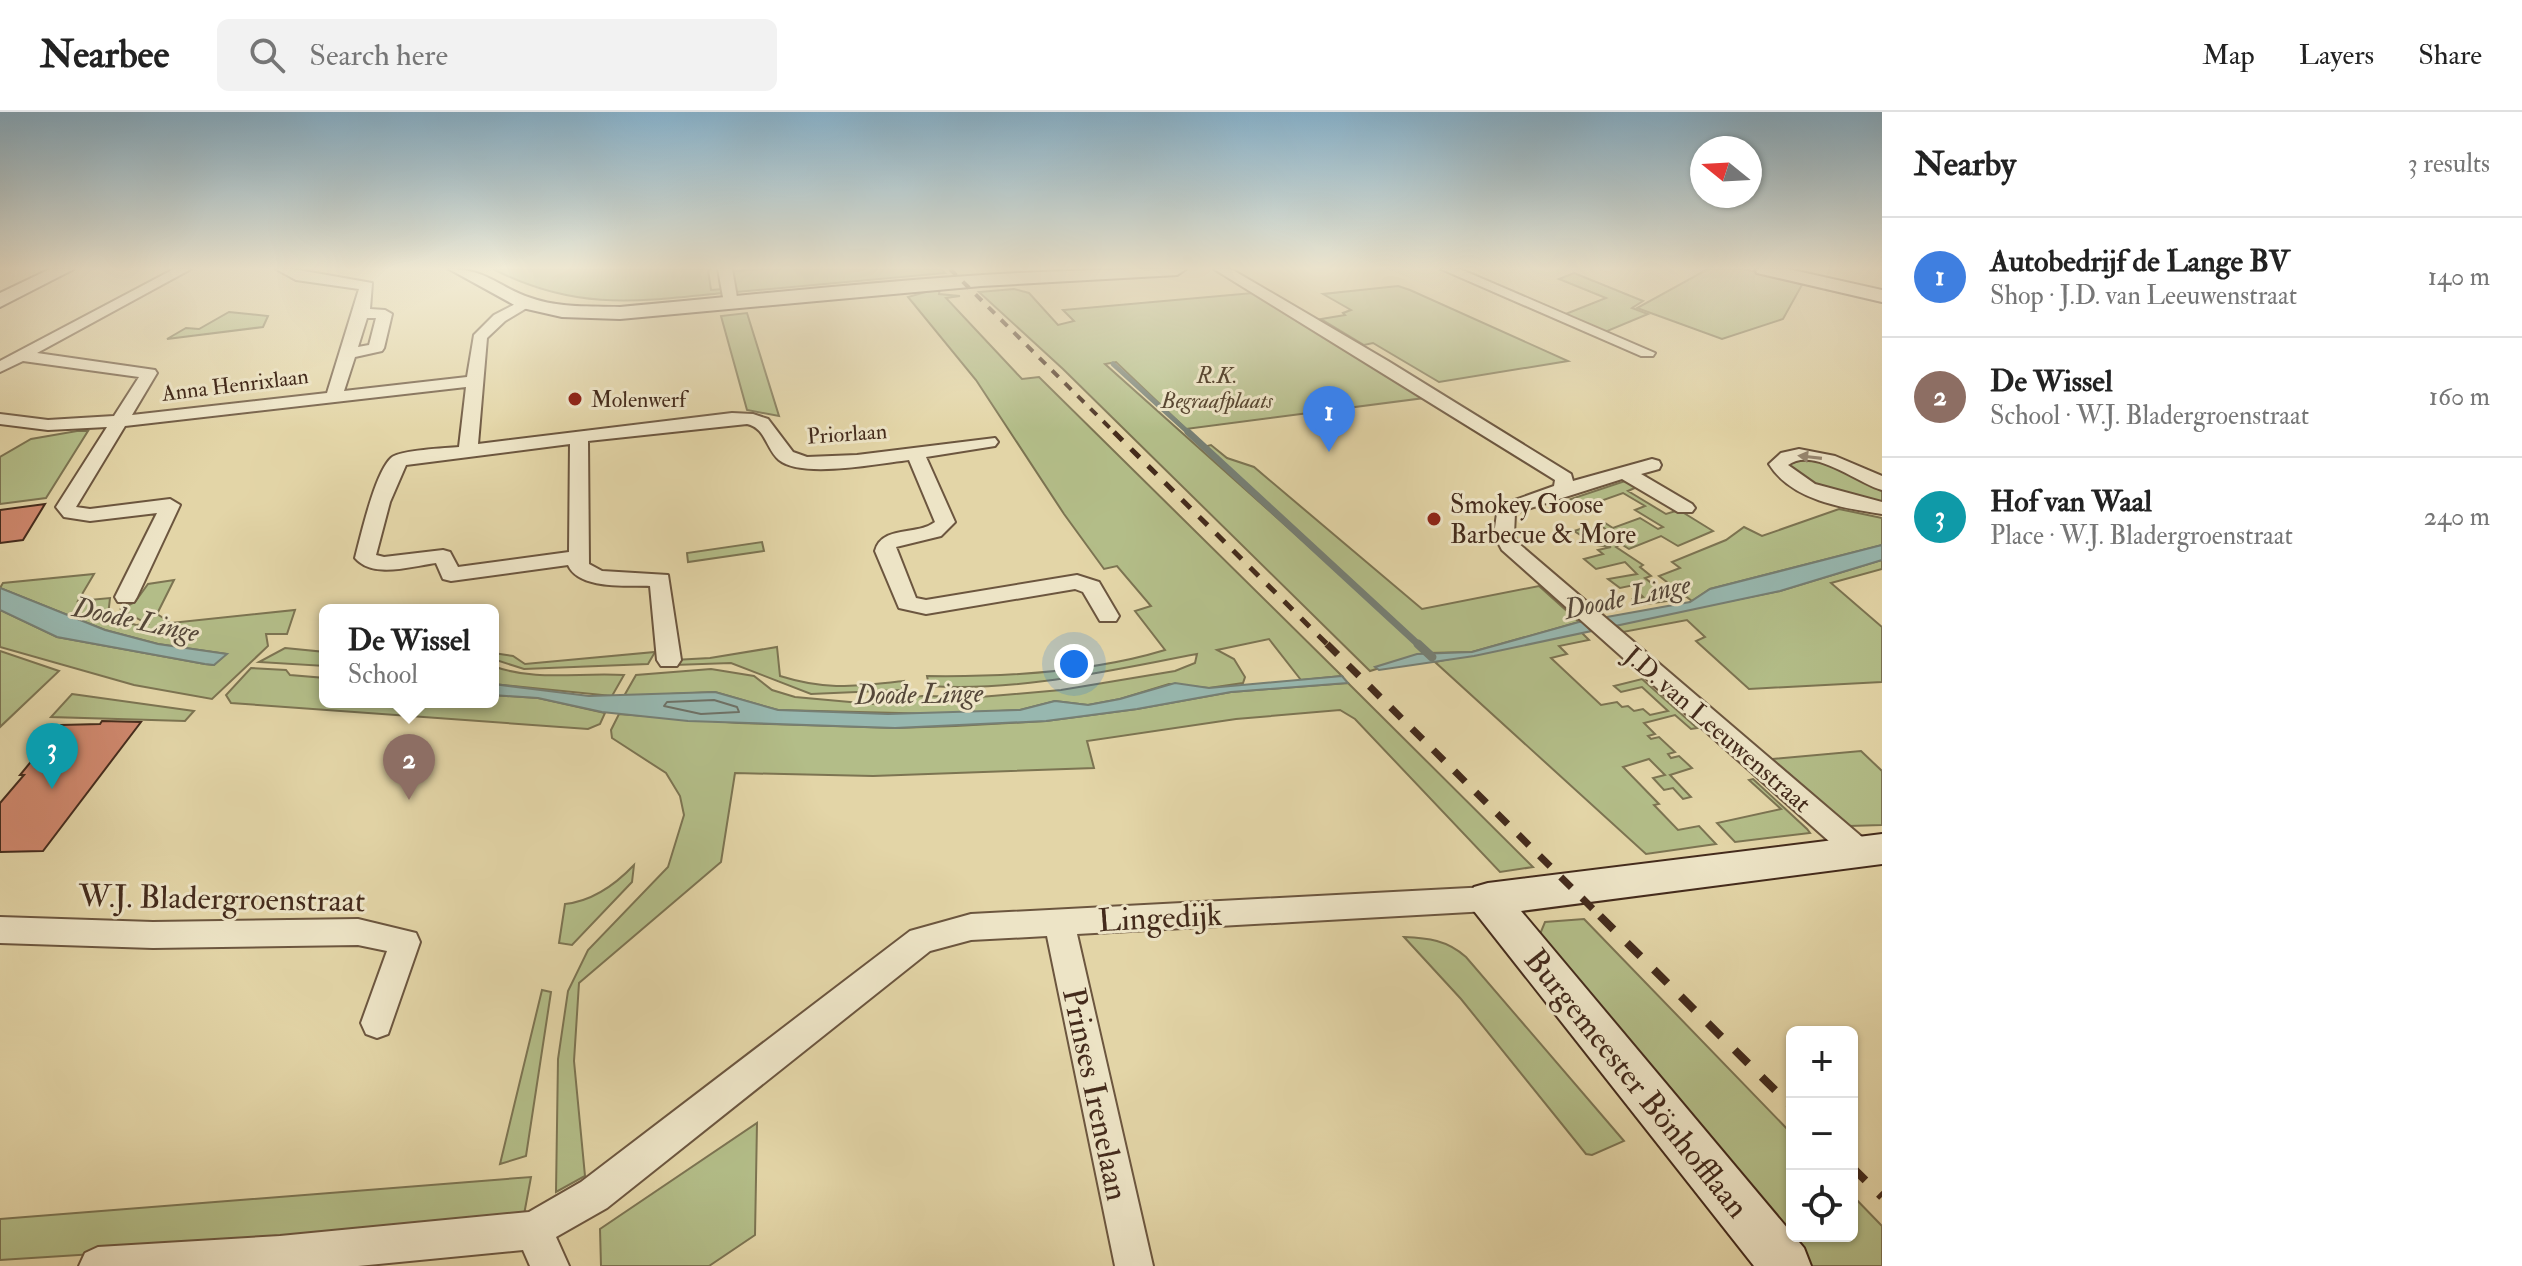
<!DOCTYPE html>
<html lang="en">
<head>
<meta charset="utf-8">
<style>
	body { margin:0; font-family:"IM FELL Double Pica",serif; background:#f2f2f2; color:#222 }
	.controls { position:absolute; right:24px; bottom:24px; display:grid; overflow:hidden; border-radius:12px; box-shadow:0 2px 6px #0004 }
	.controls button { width:72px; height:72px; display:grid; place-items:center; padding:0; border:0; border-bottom:2px solid #e0e0e0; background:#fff; color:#222; font:40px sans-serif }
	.compass { position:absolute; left:1690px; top:24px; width:72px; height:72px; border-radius:50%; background:#fff; box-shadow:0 2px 6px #0004; rotate:288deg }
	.you { position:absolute; left:1074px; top:552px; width:28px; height:28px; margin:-20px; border:6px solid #fff; border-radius:50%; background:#1a73e8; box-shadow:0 0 0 12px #1a73e833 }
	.badge { display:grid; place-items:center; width:52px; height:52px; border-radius:50%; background:#8f2418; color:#fff; font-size:26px; font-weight:700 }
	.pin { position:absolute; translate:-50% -66px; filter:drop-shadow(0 2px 4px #0008) }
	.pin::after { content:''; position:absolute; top:42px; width:28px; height:24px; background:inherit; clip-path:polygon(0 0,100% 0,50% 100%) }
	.popup { position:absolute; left:319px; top:492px; width:180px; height:104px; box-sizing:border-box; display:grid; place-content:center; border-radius:12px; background:#fff; filter:drop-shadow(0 2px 6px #0005); font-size:26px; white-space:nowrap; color:#767676 }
	.popup b { font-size:30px; color:#222 }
	.popup::after { content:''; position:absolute; left:50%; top:100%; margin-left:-16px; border:16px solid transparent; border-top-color:#fff }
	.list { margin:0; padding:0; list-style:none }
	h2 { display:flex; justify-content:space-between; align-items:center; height:104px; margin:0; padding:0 32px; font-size:34px }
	h2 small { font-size:26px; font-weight:400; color:#767676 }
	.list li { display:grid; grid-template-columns:52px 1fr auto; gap:24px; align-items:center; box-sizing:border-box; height:120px; padding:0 32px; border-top:2px solid #e0e0e0 }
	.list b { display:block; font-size:30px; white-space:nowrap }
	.list p { margin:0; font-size:26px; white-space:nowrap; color:#767676 }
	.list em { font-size:26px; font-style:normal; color:#767676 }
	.icon { flex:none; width:44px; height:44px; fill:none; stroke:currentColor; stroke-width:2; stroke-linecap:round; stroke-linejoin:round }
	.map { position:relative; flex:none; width:1882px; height:1154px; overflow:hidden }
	header { display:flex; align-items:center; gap:48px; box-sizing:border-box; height:112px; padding:0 40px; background:#fff; border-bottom:2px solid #e0e0e0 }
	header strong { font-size:38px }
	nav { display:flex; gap:44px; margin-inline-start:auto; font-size:28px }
	.search { width:560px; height:72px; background:#f2f2f2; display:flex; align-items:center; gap:20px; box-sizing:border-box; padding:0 28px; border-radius:12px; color:#767676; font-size:30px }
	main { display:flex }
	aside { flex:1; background:#fff }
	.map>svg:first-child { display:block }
	.green { fill:#b3bd88; stroke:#7c7452; stroke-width:2 }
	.water { fill:#97b7af; stroke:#767f74; stroke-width:2 }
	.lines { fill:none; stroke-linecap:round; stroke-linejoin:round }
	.shore { stroke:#6e7166; stroke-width:2 }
	.stream-far2 { stroke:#767f74; stroke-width:5 }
	.stream-far1 { stroke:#767f74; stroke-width:7 }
	.stream { stroke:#767f74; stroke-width:9 }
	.building { fill:#d0886e; stroke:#442b1c; stroke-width:2 }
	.street-casing { stroke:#6c563f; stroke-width:4 }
	.secondary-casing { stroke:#442b1c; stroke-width:4 }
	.street { fill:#ede4c6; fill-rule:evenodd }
	.secondary { fill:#ede4c6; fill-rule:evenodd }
	.rail-far3 { stroke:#442b1c; stroke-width:4; stroke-dasharray:9 9; stroke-linecap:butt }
	.rail-far2 { stroke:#442b1c; stroke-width:5; stroke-dasharray:12 12; stroke-linecap:butt }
	.rail-far1 { stroke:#442b1c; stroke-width:7; stroke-dasharray:15 15; stroke-linecap:butt }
	.rail { stroke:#442b1c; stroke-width:8; stroke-dasharray:19 19; stroke-linecap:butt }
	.oneway { fill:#988871 }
	.poi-dot { fill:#8f2418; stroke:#ede4c6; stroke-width:3 }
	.labels { text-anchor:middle; stroke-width:6; stroke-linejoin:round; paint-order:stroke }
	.far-park-label { font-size:22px; font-style:italic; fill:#5a4832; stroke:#ede4c6 }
	.far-street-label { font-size:22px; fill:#442b1c; stroke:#ede4c6 }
	.far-poi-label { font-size:22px; fill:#442b1c; stroke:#ede4c6; text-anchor:start }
	.poi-label { font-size:26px; fill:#442b1c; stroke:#ede4c6; text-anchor:start }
	.street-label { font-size:26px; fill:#442b1c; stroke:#ede4c6 }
	.water-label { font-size:28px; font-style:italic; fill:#554739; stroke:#ede4c6 }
	.near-street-label { font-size:32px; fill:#442b1c; stroke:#ede4c6 }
</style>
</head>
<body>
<header>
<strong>Nearbee</strong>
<div class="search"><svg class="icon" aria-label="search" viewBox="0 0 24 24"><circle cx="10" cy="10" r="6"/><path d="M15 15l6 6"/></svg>Search here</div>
<nav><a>Map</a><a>Layers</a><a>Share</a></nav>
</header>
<main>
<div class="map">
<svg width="1882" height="1154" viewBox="0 0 1882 1154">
	<rect width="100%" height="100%" fill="#e3d5a7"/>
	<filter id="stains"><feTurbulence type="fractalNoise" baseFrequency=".0025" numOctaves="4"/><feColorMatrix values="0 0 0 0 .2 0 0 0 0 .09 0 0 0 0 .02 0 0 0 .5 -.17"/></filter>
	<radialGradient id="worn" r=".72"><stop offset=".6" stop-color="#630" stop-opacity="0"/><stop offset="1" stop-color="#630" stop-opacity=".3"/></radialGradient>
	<g class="green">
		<path d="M493 157H711L708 158 711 178 723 177V181C636 190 575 199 493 157Z"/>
		<polygon points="766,157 941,157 945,161 736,180 731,159"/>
		<polygon points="1708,157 1743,157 1803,171 1783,207 1722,227 1637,196"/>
		<polygon points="1574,161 1643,189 1632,196 1648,202 1605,220 1563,203 1606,186 1559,167"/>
		<polygon points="1398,174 1410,178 1568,249 1439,270 1373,231 1364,233 1321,207 1345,203 1343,201 1351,198 1323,182"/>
		<path d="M940 176 939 182 960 184 946 186 1022 267 1039 265 1342 564 1301 568 1269 527 1217 538 1234 547 1245 565 1243 571 1209 576 1169 572 1120 587 1088 593 1055 589 1020 598 939 602 778 598 715 580 624 584 636 563 711 557 754 564 772 578 795 585 872 592 922 584 980 585 1061 578 1175 559 1195 551 1197 542C1111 558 1019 580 929 574L927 564C1002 565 1093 560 1165 538L1135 499 1151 494 1117 454 1104 457 1064 402 976 268 908 185Z"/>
		<polygon points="1014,177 1029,181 1058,213 1074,209 1063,198 1253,181 1424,286 1186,317 1116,250 1105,252 1321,445 1203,335 1211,333 1227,346 1254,355 1422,497 1539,474 1579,510 1472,540 1427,541 1370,559 1063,257 979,180"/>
		<polygon points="229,200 268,204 263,215 167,227 186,216 199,217"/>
		<polygon points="747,201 779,304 747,298 721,204"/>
		<polygon points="77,319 88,319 46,386 0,392 0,345 31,327"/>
		<polygon points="1803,347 1829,351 1882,377 1882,392 1815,374 1787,353"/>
		<polygon points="1625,369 1639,374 1628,379 1666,402 1679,398 1713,419 1678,434 1661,424 1629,437 1621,432 1616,435 1643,453 1640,455 1651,464 1645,466 1673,488 1640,493 1633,487 1643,485 1637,479 1639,478 1634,473 1620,476 1608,467 1637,462 1625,450 1596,457 1584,447 1603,442 1598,438 1611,435 1597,433 1574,419 1586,415 1610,425 1614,423 1597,411 1602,409 1613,416 1640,406 1658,417 1663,415 1635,398 1645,394 1623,381 1581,396 1568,388"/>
		<polygon points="1839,397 1882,406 1882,433 1710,477 1692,489 1659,464 1680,456 1672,450 1726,428 1744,415 1762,424"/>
		<polygon points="762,430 764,439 688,450 687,441"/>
		<polygon points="1882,448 1882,457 1831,471 1882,515 1882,570 1749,577 1696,529 1705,525 1687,508 1623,520 1615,512 1780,479"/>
		<polygon points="94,462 78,489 110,486 108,504 136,513 147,512 121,497 135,490 148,472 174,468 157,502 171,511 295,498 287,522 266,522 268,534 212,587 134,573 0,535 0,498 57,525 205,552 214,553 226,542 158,532 105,518 0,476 3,471"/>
		<polygon points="1581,520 1589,528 1559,534 1567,542 1551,546 1601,593 1617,590 1622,595 1628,594 1634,599 1643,597 1650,603 1668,599 1642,575 1621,580 1614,574 1642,567 1697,616 1691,617 1675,603 1644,611 1655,622 1648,624 1651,627 1659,625 1675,640 1668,642 1671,646 1679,644 1692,656 1670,663 1691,685 1683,687 1673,676 1664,678 1653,666 1665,663 1649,647 1623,655 1659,692 1654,693 1678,718 1699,714 1716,732 1646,742 1435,550"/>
		<path d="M777 535 780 564C828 579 855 574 904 569L902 578 811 582 731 551 674 553V548L710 546Z"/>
		<polygon points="285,536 325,540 325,554 259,550"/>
		<polygon points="0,539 59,559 0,615"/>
		<polygon points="655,540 648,552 524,557 493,547 493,541 513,544 525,552"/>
		<path d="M493 554C535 570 580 560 624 563L612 584 493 572Z"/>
		<polygon points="251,556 286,558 290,563 325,566 325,590 493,590 493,583 538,586 605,601 600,612 588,617 231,591 226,583"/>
		<polygon points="1348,571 1533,755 1500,760 1355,607 1340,598 1236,607 1087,629 1094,656 873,664 735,661 721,750 579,871 574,949 585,1064 556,1080 558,947 568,879 588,838 668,755 684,703 680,684 666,661 612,626 611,618 619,602 739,611 895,616 955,614 1046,609 1137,597 1231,580"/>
		<polygon points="72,582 194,599 185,609 51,605"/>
		<polygon points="1861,639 1882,659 1882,713 1849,714 1772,647"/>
		<polygon points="1753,667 1807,717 1810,721 1735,730 1717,711 1781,697 1749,668"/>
		<path d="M634 753 632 770 572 833 559 831 565 792C593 789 615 773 634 753Z"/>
		<polygon points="1584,807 1792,1022 1792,1124 1852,1124 1852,1083 1882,1114 1882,1154 1804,1154 1540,822 1545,810"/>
		<path d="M1404 825C1428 826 1447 828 1466 845L1624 1029 1592 1043 1586 1042 1461 887Z"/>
		<polygon points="542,878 551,880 526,1044 500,1052"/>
		<polygon points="757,1011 755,1123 709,1154 601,1154 600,1117"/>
		<polygon points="531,1065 523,1108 423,1121 0,1148 0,1107"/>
	</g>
	<g class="water">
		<polygon points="1882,433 1882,448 1780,479 1474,544 1379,558 1375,555 1417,542 1472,540 1579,510 1690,490 1710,477"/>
		<polygon points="0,476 105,518 158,532 227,542 214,553 205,552 57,525 0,498"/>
		<polygon points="1342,564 1348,571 1231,580 1137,597 1046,609 895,616 688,609 602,600 538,586 493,583 493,572 589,584 715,580 778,598 888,602 1020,598 1055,589 1088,593 1120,587 1175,571 1209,576"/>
	</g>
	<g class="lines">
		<polygon class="shore" points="714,588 737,595 739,600 701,602 664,594 667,590"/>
		<polyline class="stream-far2" points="1113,252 1190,322"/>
		<polyline class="stream-far1" points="1188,320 1420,534"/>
		<polyline class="stream" points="1418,532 1432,545"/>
	</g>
	<g class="building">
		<polygon points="45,392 23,428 0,431 0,398"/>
		<polygon points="102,609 141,610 43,739 0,740 0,691 24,663 20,663 61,613 100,612"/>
	</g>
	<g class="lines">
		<defs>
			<g id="street">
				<path d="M174 157H191L37 241 155 258 157 261 132 303 327 281 359 177 296 168 276 157H293L372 171 370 197 385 198 392 202 384 236 382 239 355 245 344 279 467 265 474 223 494 203 525 187 532 191 530 194 505 209 487 226 478 332 732 301 753 302 768 307 793 340 807 345 857 343 995 326 998 330 995 334 926 345 955 410 941 424 896 435 916 486 926 488 1077 463 1099 470 1119 504 1116 509H1100L1083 480 1075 477 926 502 899 496 875 439C882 413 917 424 935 410L909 348C881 351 802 367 779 348 766 337 766 316 747 312L588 329 589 452 602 459 668 463 681 548 677 554H661L657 548 650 474C627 473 579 478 568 453L451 469 443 467 436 451C412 454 373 467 355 446 361 423 375 361 391 346 399 338 447 336 459 335L466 275 125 314 76 395 90 397 170 387 180 393 137 485 134 490H118L115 485 157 401 90 409 64 405 56 395 107 315 48 318 0 312V302L48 308 114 304 139 265 23 249 0 260V249ZM367 206H376L369 233 358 235ZM570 332 569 440 458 455 450 440 443 438 384 445 376 443 390 390 406 353Z"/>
				<polygon points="718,157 732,157 738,191 736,194 726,194 724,191"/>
				<polygon points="1214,157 1231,157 1388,249 1571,362 1573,369 1652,347 1659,349 1661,353 1659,357 1641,362 1692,392 1695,396 1692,400 1678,400 1622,367 1515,401 1514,423 1518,431 1869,731 1873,739 1869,747 1859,750 1849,747 1502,438 1494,423 1498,394 1554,374 1555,368"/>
				<polygon points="1441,157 1460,157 1655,241 1653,244 1641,244"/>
				<path d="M1799 337 1835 344 1882 364V378C1857 371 1813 334 1788 353L1815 372 1882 390V402C1843 396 1791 388 1769 352L1781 341Z"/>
				<polygon points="1488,775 1498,778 1503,787 1498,796 1488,799 1077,822 1153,1154 1115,1154 1047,824 971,828 930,839 607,1096 556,1125 569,1154 530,1154 523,1138 358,1154 79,1154 85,1141 98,1135 280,1124 529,1100 581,1070 910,819 971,802"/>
				<polygon points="0,805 153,810 358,807 416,821 420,830 388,922 377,926 366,922 361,911 387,839 358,833 153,836 0,831"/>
			</g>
			<g id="secondary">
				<polygon points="50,157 74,157 0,195 0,181"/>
				<path d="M449 157C487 157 498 175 531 186 559 196 591 194 620 195 808 178 997 155 1186 157L1177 163 981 174 620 207 562 205 518 195Z"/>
				<polygon points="1755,157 1788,157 1882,178 1882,190 1757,161"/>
				<polygon points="1882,722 1882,752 1521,799 1804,1136 1811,1154 1754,1154 1474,799 1469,787 1474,775 1488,771"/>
			</g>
		</defs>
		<use href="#street" class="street-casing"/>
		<use href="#secondary" class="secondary-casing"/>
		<use href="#street" class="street"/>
		<use href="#secondary" class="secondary"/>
		<polyline class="rail-far3" points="950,157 1116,322"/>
		<polyline class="rail-far2" points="1114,320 1329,534"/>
		<polyline class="rail-far1" points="1327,532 1602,806"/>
		<g class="rail">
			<polyline points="1600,804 1792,995"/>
			<polyline points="1852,1055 1882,1085"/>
		</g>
	</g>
	<defs><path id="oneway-solid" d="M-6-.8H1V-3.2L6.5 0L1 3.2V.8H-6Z" transform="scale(2)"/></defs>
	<use class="oneway" href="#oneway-solid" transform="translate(1810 345) rotate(-173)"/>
	<linearGradient id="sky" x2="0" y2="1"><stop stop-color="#87b5d1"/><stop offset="0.49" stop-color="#f2ecd7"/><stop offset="1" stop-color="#f2ecd7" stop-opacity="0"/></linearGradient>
	<rect width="1882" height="319" fill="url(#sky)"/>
	<g class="poi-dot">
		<circle cx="575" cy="287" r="8"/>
		<circle cx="1434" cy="407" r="8"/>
	</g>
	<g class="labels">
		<g class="far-park-label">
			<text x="1217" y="271">R.K.<tspan x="1217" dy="25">Begraafplaats</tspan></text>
		</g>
		<g class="far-street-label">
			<text transform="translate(235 272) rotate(-7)" y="8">Anna Henrixlaan</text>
			<text transform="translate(847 321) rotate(-4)" y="8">Priorlaan</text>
		</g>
		<g class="far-poi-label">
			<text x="591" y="295">Molenwerf</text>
		</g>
		<g class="poi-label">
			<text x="1450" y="401">Smokey Goose<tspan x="1450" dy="30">Barbecue &amp; More</tspan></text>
		</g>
		<g class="street-label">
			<text transform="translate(1718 617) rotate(41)" y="9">J.D. van Leeuwenstraat</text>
		</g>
		<g class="water-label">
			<text transform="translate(1627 484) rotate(-12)" y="10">Doode Linge</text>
			<text transform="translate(136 507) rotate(12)" y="10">Doode Linge</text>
			<text transform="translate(919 581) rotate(-1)" y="10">Doode Linge</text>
		</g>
		<g class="near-street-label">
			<text transform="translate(222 786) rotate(1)" y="11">W.J. Bladergroenstraat</text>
			<text transform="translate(1160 805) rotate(-3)" y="11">Lingedijk</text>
			<text transform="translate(1637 971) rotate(51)" y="11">Burgemeester Bönhofflaan</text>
			<text transform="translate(1096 982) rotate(78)" y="11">Prinses Irenelaan</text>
		</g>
	</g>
	<rect width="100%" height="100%" filter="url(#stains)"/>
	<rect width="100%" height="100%" fill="url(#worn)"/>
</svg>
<div class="controls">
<button>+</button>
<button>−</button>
<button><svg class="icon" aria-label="locate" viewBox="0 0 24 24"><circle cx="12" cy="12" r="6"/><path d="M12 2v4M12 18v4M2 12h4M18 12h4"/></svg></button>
</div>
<svg class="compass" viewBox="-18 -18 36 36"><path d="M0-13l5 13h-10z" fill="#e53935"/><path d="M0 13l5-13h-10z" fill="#767676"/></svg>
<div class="you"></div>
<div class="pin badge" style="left:1329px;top:340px;background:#3f7fe0">1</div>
<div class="pin badge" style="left:409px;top:688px;background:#8d6e63">2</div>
<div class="popup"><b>De Wissel</b>School</div>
<div class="pin badge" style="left:52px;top:677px;background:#0f9aa8">3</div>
</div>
<aside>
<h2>Nearby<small>3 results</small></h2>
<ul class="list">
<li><span class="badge" style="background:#3f7fe0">1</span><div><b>Autobedrijf de Lange BV</b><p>Shop · J.D. van Leeuwenstraat</p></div><em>140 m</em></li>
<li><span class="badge" style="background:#8d6e63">2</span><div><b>De Wissel</b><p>School · W.J. Bladergroenstraat</p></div><em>160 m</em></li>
<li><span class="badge" style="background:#0f9aa8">3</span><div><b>Hof van Waal</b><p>Place · W.J. Bladergroenstraat</p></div><em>240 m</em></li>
</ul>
</aside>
</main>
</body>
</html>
